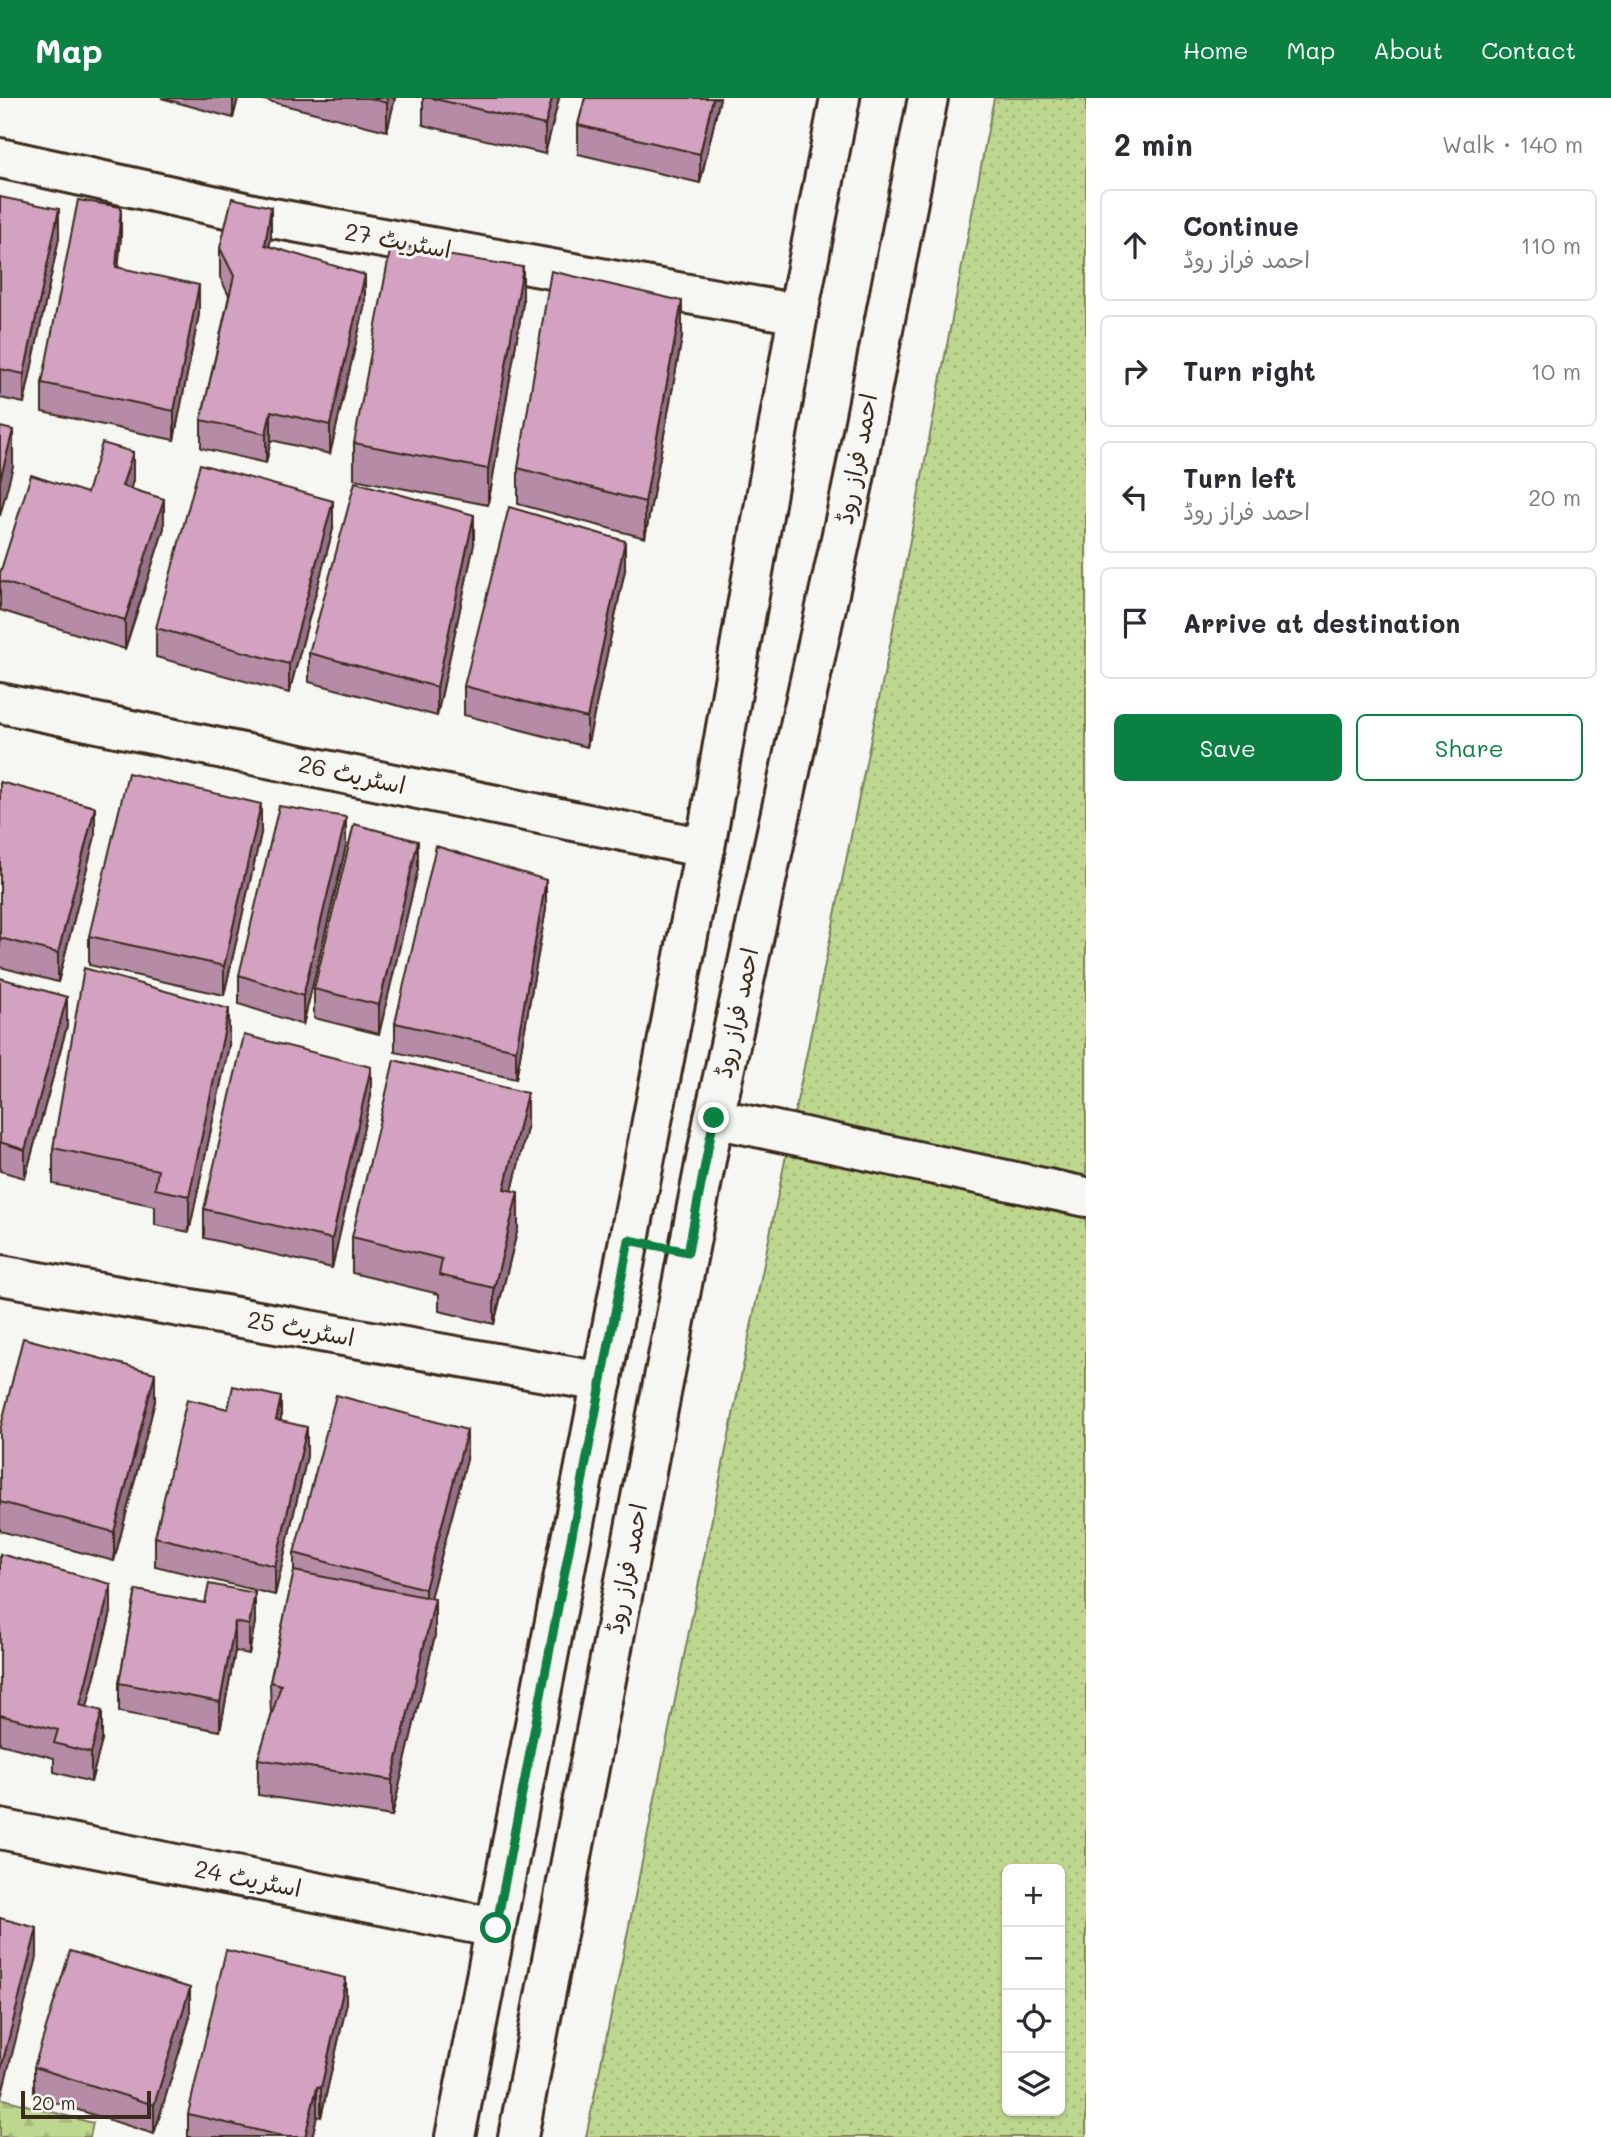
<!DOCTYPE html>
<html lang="en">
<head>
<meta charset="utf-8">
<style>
	body { margin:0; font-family:Mali,"Playpen Sans Arabic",sans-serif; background:#f7f7f7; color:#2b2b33 }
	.controls { position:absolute; right:21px; bottom:21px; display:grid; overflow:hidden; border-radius:10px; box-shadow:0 2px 5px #0004 }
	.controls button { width:63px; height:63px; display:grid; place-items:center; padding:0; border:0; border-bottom:2px solid #e1e1e2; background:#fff; color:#2b2b33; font:35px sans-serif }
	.scale { position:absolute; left:21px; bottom:18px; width:130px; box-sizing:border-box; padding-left:7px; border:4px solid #3b2a1e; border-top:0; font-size:19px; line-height:24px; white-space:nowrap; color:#3b2a1e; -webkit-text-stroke:5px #f6f6f2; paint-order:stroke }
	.stop { position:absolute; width:21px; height:21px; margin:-16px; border:5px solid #0b8043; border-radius:50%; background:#fff }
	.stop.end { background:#0b8043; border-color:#fff; box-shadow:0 2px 7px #0008 }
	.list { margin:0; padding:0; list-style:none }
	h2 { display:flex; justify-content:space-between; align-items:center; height:91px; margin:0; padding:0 28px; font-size:30px }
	h2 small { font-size:23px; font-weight:400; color:#7c7c81 }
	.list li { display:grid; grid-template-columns:46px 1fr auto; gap:21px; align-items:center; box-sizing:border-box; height:112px; margin:0 14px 14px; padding:0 14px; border:2px solid #e1e1e2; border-radius:10px }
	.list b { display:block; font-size:26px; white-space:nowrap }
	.list p { margin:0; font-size:23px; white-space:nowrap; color:#7c7c81 }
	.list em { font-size:23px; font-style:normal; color:#7c7c81 }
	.actions { display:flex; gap:14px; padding:21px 28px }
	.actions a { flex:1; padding:16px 0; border:2px solid #0b8043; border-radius:10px; text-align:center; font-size:24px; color:#0b8043 }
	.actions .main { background:#0b8043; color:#fff }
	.icon { flex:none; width:38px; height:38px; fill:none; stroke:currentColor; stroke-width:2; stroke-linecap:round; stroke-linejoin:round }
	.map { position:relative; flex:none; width:1086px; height:2039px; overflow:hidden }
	header { display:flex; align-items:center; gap:42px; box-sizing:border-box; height:98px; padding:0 35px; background:#0b8043; color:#fff }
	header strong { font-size:33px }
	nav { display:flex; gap:38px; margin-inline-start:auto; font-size:24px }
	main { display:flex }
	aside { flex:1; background:#fff }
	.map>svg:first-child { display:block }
	.forest { fill:url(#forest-firs); stroke:#7c8056; stroke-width:2 }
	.park { fill:url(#park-dots); stroke:#7c8056; stroke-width:2; fill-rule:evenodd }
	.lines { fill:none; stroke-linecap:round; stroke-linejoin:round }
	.street-casing { stroke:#3b2a1e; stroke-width:44 }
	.primary-casing { stroke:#3b2a1e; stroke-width:44 }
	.street { stroke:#f6f6f2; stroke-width:38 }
	.primary { stroke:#f6f6f2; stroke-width:38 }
	.wall { fill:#b58ba6; stroke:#3b2a1e; stroke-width:2 }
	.shaded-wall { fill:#947187; stroke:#3b2a1e; stroke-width:2 }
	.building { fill:#d3a2c1; stroke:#3b2a1e; stroke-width:2 }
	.route { stroke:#0b8043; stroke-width:9 }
	.labels { text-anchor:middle; stroke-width:6; stroke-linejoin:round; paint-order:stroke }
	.street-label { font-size:24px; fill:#3b2a1e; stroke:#f6f6f2 }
</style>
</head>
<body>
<header>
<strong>Map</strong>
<nav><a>Home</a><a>Map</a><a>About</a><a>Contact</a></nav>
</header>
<main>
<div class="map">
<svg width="1086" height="2039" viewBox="0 0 1086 2039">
	<defs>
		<pattern id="forest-firs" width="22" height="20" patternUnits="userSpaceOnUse" patternTransform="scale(1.75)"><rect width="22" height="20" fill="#bed78e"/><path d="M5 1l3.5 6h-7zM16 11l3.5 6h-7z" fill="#a4b97a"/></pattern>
		<pattern id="park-dots" width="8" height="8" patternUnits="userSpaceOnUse" patternTransform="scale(1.75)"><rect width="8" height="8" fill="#bed78e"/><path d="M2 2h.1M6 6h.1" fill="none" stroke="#a4b97a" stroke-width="1.8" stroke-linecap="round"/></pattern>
	</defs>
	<rect width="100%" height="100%" fill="#f6f6f2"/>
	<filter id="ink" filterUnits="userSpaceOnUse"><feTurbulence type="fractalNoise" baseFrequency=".0143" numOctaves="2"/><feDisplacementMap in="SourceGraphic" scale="14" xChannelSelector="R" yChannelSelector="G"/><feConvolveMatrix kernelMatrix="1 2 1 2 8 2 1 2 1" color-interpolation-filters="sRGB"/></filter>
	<g filter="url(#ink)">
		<polygon class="forest" points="0,2000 93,2025 90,2039 0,2039"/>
		<path class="park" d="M994 0H1086V2039H586L890 547ZM1007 1771H1060V2013H1007Z"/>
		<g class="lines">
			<defs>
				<g id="street">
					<polyline points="0,60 267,119 798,216"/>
					<polyline points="0,605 705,750"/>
					<polyline points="714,1020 1086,1099"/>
					<polyline points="0,1177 602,1284"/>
					<polyline points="0,1731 496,1830"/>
				</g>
				<g id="primary">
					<polyline points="455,2039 705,750 798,216 840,0"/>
					<polyline points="518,2039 714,1020 853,386 928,0"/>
				</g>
			</defs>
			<use href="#street" class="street-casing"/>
			<use href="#primary" class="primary-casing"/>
			<use href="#street" class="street"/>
			<use href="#primary" class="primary"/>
		</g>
		<g class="wall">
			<polygon points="161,0 238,0 233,20"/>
			<polygon points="256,0 395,0 387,33"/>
			<polygon points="423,0 559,0 545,56 423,27"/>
			<polygon points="585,0 720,0 700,85 578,56 578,27"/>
			<polygon points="0,99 59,140 24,305 0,300"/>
			<polygon points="121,138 118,170 199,216 174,342 42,314 42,285"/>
			<polygon points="271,138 269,148 365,206 330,356 271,342 266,365 201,350 201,322 229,198 220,179 220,150"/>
			<polygon points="523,205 488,407 354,381 354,345"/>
			<polygon points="682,239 645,440 518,406 518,370"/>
			<polygon points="133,383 130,390 164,430 125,551 0,512 0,475 87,395"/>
			<polygon points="333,431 289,595 156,559 156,530"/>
			<polygon points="474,446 437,618 309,584 309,555"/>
			<polygon points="625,472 587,649 464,617 464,588"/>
			<polygon points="0,684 95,738 58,884 0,869"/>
			<polygon points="261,735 224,897 89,867 89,838"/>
			<polygon points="346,748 303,927 239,906 239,877"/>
			<polygon points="418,771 379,936 314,920 314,891"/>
			<polygon points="546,811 516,981 395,954 395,925"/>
			<polygon points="0,880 67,928 25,1080 0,1073"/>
			<polygon points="229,947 189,1134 155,1127 155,1108 53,1086 53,1050"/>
			<polygon points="371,998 332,1170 204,1140 204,1111"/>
			<polygon points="527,1030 512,1093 518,1130 494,1226 439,1213 439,1196 352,1175 352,1139"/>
			<polygon points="155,1303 114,1463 0,1433 0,1332"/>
			<polygon points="228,1311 281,1323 307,1358 275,1497 155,1468 155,1439"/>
			<polygon points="467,1361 430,1500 435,1537 392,1718 258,1697 258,1661 271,1620 270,1584 294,1476 294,1455"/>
			<polygon points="0,1456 111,1514 87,1609 102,1642 91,1684 54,1674 54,1660 0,1646"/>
			<polygon points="136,1492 255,1524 249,1556 235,1553 220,1633 119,1614 119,1585"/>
			<polygon points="346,1909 321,2019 317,2018 312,2039 188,2039 188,2016"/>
			<polygon points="190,1919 154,2036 34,1998 34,1969"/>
		</g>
		<g class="shaded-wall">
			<polygon points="233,0 238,0 233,20"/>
			<polygon points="388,0 395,0 387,33 387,5"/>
			<polygon points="552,0 559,0 545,56 545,27"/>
			<polygon points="713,0 720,0 700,85 700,56"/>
			<polygon points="121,109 121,138 116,198 116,169"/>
			<polygon points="271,109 271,138 265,176 265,147"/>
			<polygon points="59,111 59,140 24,305 24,276"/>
			<polygon points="523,169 523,205 488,407 488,371"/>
			<polygon points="365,177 365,206 330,356 330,327"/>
			<polygon points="199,187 199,216 174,342 174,313"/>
			<polygon points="682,203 682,239 645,440 645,404"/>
			<polygon points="271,313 271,342 266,365 266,336"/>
			<polygon points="13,332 13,368 0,418 0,382"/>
			<polygon points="133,354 133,383 122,416 122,388"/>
			<polygon points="164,401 164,430 125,551 125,522"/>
			<polygon points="333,403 333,431 289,595 289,566"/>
			<polygon points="474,417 474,446 437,618 437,589"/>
			<polygon points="625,443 625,472 587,649 587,620"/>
			<polygon points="261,706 261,735 224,897 224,868"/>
			<polygon points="95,709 95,738 58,884 58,855"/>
			<polygon points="346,719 346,748 303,927 303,898"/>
			<polygon points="418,743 418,771 379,936 379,907"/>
			<polygon points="546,782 546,811 516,981 516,952"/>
			<polygon points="67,899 67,928 25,1080 25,1052"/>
			<polygon points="229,911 229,947 189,1134 189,1098"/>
			<polygon points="371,969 371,998 332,1170 332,1141"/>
			<polygon points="527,995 527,1030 504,1127 504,1091"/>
			<polygon points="518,1094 518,1130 494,1226 494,1190"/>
			<polygon points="155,1275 155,1303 114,1463 114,1434"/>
			<polygon points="281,1299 281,1328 276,1322"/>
			<polygon points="307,1329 307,1358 275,1497 275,1468"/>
			<polygon points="467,1332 467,1361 425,1519 425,1491"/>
			<polygon points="111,1486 111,1514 80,1636 80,1607"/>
			<polygon points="255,1495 255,1524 249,1556 249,1527"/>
			<polygon points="435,1501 435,1537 392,1718 392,1682"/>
			<polygon points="235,1524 235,1553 220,1633 220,1604"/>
			<polygon points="102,1613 102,1642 91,1684 91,1655"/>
			<polygon points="37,1830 37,1859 0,2003 0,1974"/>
			<polygon points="346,1880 346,1909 321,2019 321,1990"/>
			<polygon points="190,1890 190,1919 154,2036 154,2007"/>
			<polygon points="317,1989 317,2018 312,2039 305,2039"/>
		</g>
		<g class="building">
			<polygon points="369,0 388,0 387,5"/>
			<polygon points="431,0 552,0 545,27"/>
			<polygon points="585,0 713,0 700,56 578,27"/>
			<polygon points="0,99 59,111 24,276 0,271"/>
			<polygon points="232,100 271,109 265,147 365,177 330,327 271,313 266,336 201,322 234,178 220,150"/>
			<polygon points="78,102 121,109 116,169 199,187 174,313 42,285"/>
			<polygon points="392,142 420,153 523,169 488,371 354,345"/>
			<polygon points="551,173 682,203 645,404 518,370"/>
			<polygon points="0,329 13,332 0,382"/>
			<polygon points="102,345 133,354 122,388 164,401 125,522 0,483 0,475 31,377 87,395"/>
			<polygon points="200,366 333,403 289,566 156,530"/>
			<polygon points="355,384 474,417 437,589 309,555"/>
			<polygon points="509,409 625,443 587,620 464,588"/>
			<polygon points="128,675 261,706 224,868 89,838"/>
			<polygon points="0,684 95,709 58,855 0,840"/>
			<polygon points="279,708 346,719 303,898 239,877"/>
			<polygon points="354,726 418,743 379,907 314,891"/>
			<polygon points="436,748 546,782 516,952 395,925"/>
			<polygon points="84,870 229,911 189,1098 155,1091 158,1072 53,1050"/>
			<polygon points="0,880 67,899 25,1052 0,1044"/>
			<polygon points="244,937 371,969 332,1141 204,1111"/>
			<polygon points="394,962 527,995 504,1091 518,1094 494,1190 439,1177 442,1161 352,1139"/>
			<polygon points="23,1240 155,1275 114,1434 0,1404 0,1332"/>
			<polygon points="233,1288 281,1299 276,1322 307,1329 275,1468 155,1439 187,1301 228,1311"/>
			<polygon points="336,1297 467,1332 425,1491 294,1455"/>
			<polygon points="0,1456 111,1486 80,1607 102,1613 91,1655 54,1645 58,1632 0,1617"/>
			<polygon points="294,1473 435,1501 392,1682 258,1661 281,1587 270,1584"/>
			<polygon points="209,1486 255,1495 249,1527 235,1524 220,1604 119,1585 136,1492 205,1505"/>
			<polygon points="0,1820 37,1830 0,1974"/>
			<polygon points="226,1852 346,1880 321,1990 317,1989 305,2039 286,2039 188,2016"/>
			<polygon points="70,1853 190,1890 154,2007 34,1969"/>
		</g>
	</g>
	<g class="lines" filter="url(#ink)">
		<polyline class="route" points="496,1830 629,1142 688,1154 714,1020"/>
	</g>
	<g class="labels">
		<g class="street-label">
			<text transform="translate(398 143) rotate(10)" y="8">اسٹریٹ 27</text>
			<text transform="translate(857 361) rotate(-79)" y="8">احمد فراز روڈ</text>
			<text transform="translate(352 677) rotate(12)" y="8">اسٹریٹ 26</text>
			<text transform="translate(737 915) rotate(-78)" y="8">احمد فراز روڈ</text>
			<text transform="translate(301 1231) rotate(10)" y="8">اسٹریٹ 25</text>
			<text transform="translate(627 1471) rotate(-79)" y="8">احمد فراز روڈ</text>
			<text transform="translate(248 1781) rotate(11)" y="8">اسٹریٹ 24</text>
		</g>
	</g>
</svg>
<div class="controls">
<button>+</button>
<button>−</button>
<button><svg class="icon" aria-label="locate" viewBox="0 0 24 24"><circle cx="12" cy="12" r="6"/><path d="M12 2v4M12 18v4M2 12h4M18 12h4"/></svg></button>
<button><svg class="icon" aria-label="layers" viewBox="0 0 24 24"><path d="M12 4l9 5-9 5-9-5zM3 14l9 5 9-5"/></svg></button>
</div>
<div class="scale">20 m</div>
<div class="stop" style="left:496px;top:1830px"></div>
<div class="stop end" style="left:714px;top:1020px"></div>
</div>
<aside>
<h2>2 min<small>Walk · 140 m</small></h2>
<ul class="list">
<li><svg class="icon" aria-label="ahead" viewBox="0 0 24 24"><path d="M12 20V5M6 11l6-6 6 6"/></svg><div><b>Continue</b><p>احمد فراز روڈ</p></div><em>110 m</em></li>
<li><svg class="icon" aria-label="right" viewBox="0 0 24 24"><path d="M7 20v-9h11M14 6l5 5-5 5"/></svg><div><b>Turn right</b></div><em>10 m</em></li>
<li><svg class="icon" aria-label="left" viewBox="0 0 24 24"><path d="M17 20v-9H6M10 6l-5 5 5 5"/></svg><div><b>Turn left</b><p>احمد فراز روڈ</p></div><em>20 m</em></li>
<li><svg class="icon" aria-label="arrive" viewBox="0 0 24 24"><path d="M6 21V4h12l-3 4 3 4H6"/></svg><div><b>Arrive at destination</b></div></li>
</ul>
<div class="actions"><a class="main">Save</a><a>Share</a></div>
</aside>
</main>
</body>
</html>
